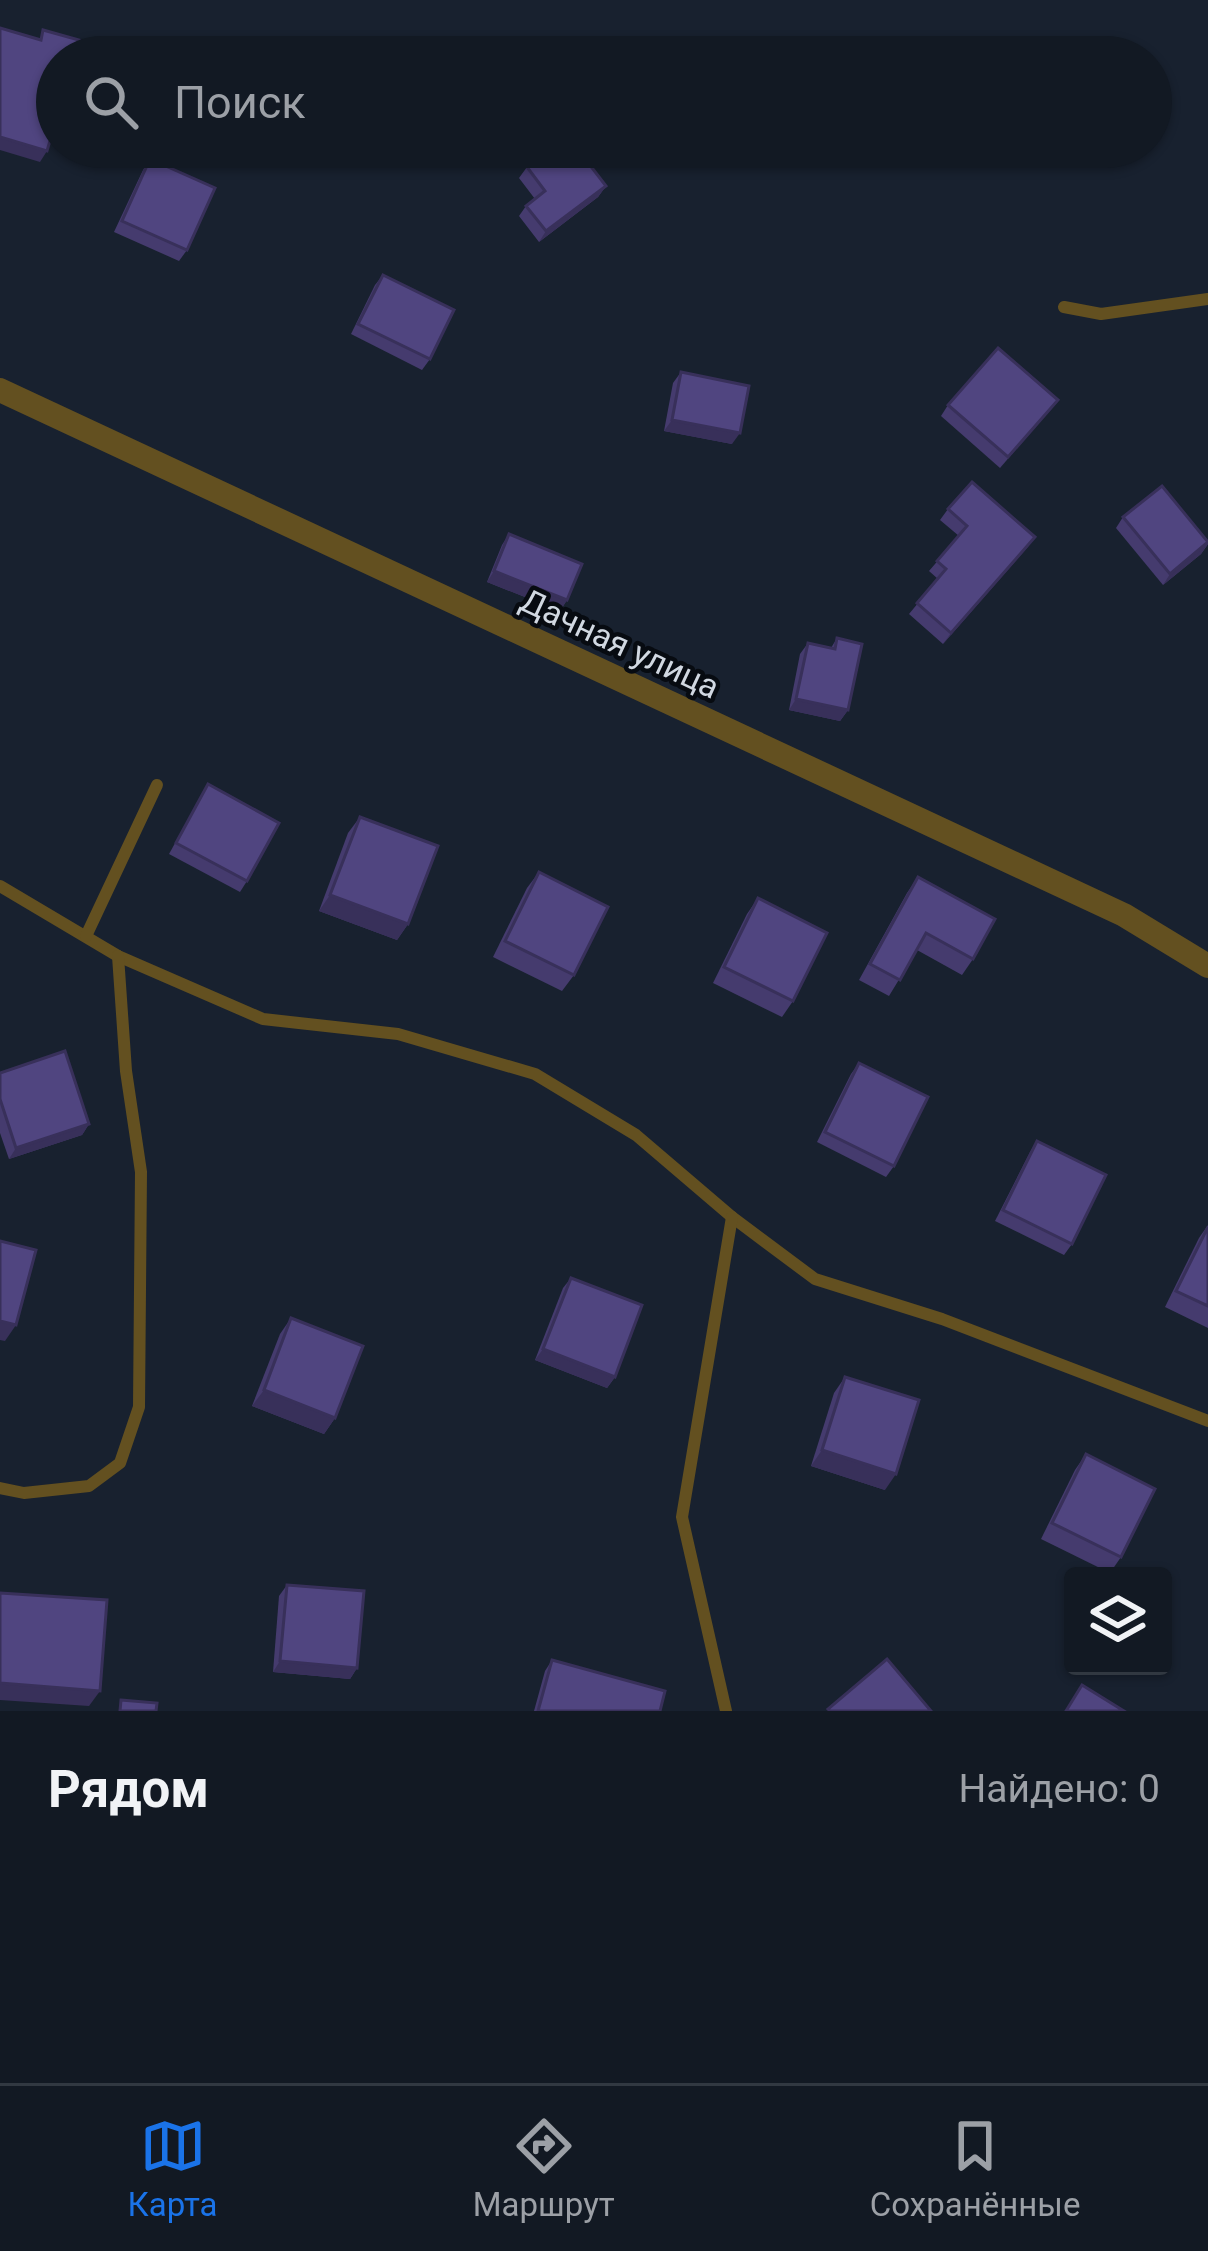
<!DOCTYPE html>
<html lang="ru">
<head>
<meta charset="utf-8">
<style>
	body { margin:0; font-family:Roboto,sans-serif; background:#1f2630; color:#f1f3f6 }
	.controls { position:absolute; right:36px; bottom:36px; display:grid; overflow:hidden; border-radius:12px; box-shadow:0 3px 9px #0004 }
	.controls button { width:108px; height:108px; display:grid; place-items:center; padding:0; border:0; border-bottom:3px solid #313841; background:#121923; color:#f1f3f6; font:60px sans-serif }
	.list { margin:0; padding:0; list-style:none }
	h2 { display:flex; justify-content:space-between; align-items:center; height:156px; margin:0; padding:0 48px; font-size:51px }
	h2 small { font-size:39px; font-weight:400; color:#9ca0a6 }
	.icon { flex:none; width:66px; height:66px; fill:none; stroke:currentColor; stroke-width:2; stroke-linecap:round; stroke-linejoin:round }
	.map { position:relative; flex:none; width:1208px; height:1711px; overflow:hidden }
	.search { position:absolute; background:#121923; box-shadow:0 3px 9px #0004; left:36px; right:36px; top:36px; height:132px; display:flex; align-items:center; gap:30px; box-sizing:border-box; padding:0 42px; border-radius:66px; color:#9ca0a6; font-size:45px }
	.sheet { height:372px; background:#121923 }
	nav { display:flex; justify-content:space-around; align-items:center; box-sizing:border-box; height:168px; border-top:3px solid #313841; background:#121923; font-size:33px; color:#9ca0a6 }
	nav a { display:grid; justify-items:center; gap:6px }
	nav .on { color:#1a73e8 }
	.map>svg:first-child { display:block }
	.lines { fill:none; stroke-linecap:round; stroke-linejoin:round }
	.lane { stroke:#635020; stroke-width:12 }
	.street { stroke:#635020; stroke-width:24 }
	.wall { fill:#453b6e }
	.shaded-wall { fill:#38305a }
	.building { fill:#504580; stroke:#38305a; stroke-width:3 }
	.labels { text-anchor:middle; stroke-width:9; stroke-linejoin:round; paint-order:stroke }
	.street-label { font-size:33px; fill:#d1d8e1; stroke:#070b11 }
</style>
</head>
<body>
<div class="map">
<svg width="1208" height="1711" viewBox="0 0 1208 1711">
	<rect width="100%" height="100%" fill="#18212f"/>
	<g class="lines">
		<g class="lane">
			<polyline points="1064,307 1101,314 1208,299"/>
			<polyline points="0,886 118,956 263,1019 398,1034 535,1074 636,1135 732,1217 815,1279 942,1319 1208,1421"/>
			<polyline points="86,936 157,785"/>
			<polyline points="0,1488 24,1493 89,1486 120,1463 139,1407 141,1172 126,1071 118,956"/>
			<polyline points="726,1711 682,1517 732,1217"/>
		</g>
		<polyline class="street" points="0,390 1124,915 1208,966"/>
	</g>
	<g class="wall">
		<polygon points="150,159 187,250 179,261 114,232 143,170"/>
		<polygon points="527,167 606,186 598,197 539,242 519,216 526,206 535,199 519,178"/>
		<polygon points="383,275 430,359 422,370 351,334 375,285"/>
		<polygon points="681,372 732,444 664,431 673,383"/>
		<polygon points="948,405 1050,410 1000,468 941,416"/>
		<polygon points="948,509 1035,537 943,644 909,614 938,579 929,571 959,536 940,520"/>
		<polygon points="1123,517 1208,544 1201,554 1163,585 1116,528"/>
		<polygon points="509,534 567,600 560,611 487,582 502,545"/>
		<polygon points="837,638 848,710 840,721 789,710 800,654 808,643 831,648"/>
		<polygon points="208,784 247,881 240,892 169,854"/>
		<polygon points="360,817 408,924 397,940 319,911 348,833"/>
		<polygon points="539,872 574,975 562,991 493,957 527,888"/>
		<polygon points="918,877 973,959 962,975 917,950 889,996 859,980 907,893"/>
		<polygon points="758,898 793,1001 782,1017 713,983 747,914"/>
		<polygon points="859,1063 894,1166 886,1177 817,1142 851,1074"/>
		<polygon points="0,1073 89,1124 82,1135 9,1159 0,1133"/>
		<polygon points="1037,1141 1072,1244 1064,1255 995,1221 1030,1152"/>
		<polygon points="1208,1225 1208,1328 1165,1307 1199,1238"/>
		<polygon points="571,1278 615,1377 607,1388 535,1360 563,1288"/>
		<polygon points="291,1318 335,1418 324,1434 252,1406 280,1334"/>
		<polygon points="845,1377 885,1490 811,1466 834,1393"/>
		<polygon points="1086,1454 1121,1557 1110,1573 1041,1539 1075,1470"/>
		<polygon points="287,1585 357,1668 350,1679 273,1672 279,1596"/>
		<polygon points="552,1660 660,1711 534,1711 545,1671"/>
	</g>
	<g class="shaded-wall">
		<polygon points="0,137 47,151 40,162 0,150"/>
		<polygon points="606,186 598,197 539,242 546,231"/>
		<polygon points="672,420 740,433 732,444 664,431"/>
		<polygon points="1035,537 1027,548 943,644 951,633"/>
		<polygon points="1208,544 1201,554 1163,585 1170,574"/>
		<polygon points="494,571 567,600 560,611 487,582"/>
		<polygon points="796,699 848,710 840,721 789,710"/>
		<polygon points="330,895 408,924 397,940 319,911"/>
		<polygon points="89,1124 82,1135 9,1159 16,1148"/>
		<polygon points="0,1321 16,1325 5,1341 0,1340"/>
		<polygon points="543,1349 615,1377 607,1388 535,1360"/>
		<polygon points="264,1390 335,1418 324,1434 252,1406"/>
		<polygon points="822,1450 896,1474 885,1490 811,1466"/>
		<polygon points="280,1661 357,1668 350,1679 273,1672"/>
		<polygon points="0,1683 100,1691 89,1706 0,1700"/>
	</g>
	<g class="building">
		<polygon points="0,28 41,40 43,30 79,40 74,57 57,57 57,117 47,151 0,137"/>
		<polygon points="553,147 576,147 606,186 546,231 526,206 545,191 527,167"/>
		<polygon points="150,159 215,188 187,250 122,221"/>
		<polygon points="383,275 454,310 430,359 358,324"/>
		<polygon points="998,348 1058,400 1008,457 948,405"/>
		<polygon points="681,372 749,386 740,433 672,420"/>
		<polygon points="972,482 1035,537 951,633 917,603 946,569 937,561 967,526 948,509"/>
		<polygon points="1162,486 1208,542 1170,574 1123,517"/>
		<polygon points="509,534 582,564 567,600 494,571"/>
		<polygon points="837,638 862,644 848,710 796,699 808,643 835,649"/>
		<polygon points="208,784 279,823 247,881 176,843"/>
		<polygon points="360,817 438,846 408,924 330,895"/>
		<polygon points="539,872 608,907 574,975 505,941"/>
		<polygon points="918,877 995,919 973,959 926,933 900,980 870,964"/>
		<polygon points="758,898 827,933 793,1001 724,967"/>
		<polygon points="65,1051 89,1124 16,1148 0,1099 0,1073"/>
		<polygon points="859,1063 928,1097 894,1166 825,1132"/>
		<polygon points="1037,1141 1106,1175 1072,1244 1003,1210"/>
		<polygon points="1208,1227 1208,1306 1176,1291"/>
		<polygon points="0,1241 36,1250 16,1325 0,1321"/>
		<polygon points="571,1278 642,1305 615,1377 543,1349"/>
		<polygon points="291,1318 363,1346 335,1418 264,1390"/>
		<polygon points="845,1377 919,1400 896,1474 822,1450"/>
		<polygon points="1086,1454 1155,1489 1121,1557 1052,1523"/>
		<polygon points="287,1585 364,1591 357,1668 280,1661"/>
		<polygon points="0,1593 107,1600 100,1691 0,1683"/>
		<polygon points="887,1659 931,1711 830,1711 828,1709"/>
		<polygon points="552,1660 665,1691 660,1711 538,1711"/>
		<polygon points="1082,1685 1124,1711 1066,1711"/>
		<polygon points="121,1700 157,1703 156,1711 120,1711"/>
	</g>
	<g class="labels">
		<g class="street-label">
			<text transform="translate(620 643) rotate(25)" y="12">Дачная улица</text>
		</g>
	</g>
</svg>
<div class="controls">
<button><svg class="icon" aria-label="layers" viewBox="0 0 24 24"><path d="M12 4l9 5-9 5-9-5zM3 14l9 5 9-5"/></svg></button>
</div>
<div class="search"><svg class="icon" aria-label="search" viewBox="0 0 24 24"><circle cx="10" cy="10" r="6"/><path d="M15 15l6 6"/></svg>Поиск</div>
</div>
<section class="sheet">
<h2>Рядом<small>Найдено: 0</small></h2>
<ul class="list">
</ul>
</section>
<nav>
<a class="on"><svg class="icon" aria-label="map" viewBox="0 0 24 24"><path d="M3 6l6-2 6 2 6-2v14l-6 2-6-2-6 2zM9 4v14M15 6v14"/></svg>Карта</a>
<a><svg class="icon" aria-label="directions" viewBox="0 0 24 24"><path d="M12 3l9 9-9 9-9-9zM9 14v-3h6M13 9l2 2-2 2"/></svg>Маршрут</a>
<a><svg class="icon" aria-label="saved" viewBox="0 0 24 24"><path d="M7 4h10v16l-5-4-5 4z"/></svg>Сохранённые</a>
</nav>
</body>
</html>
